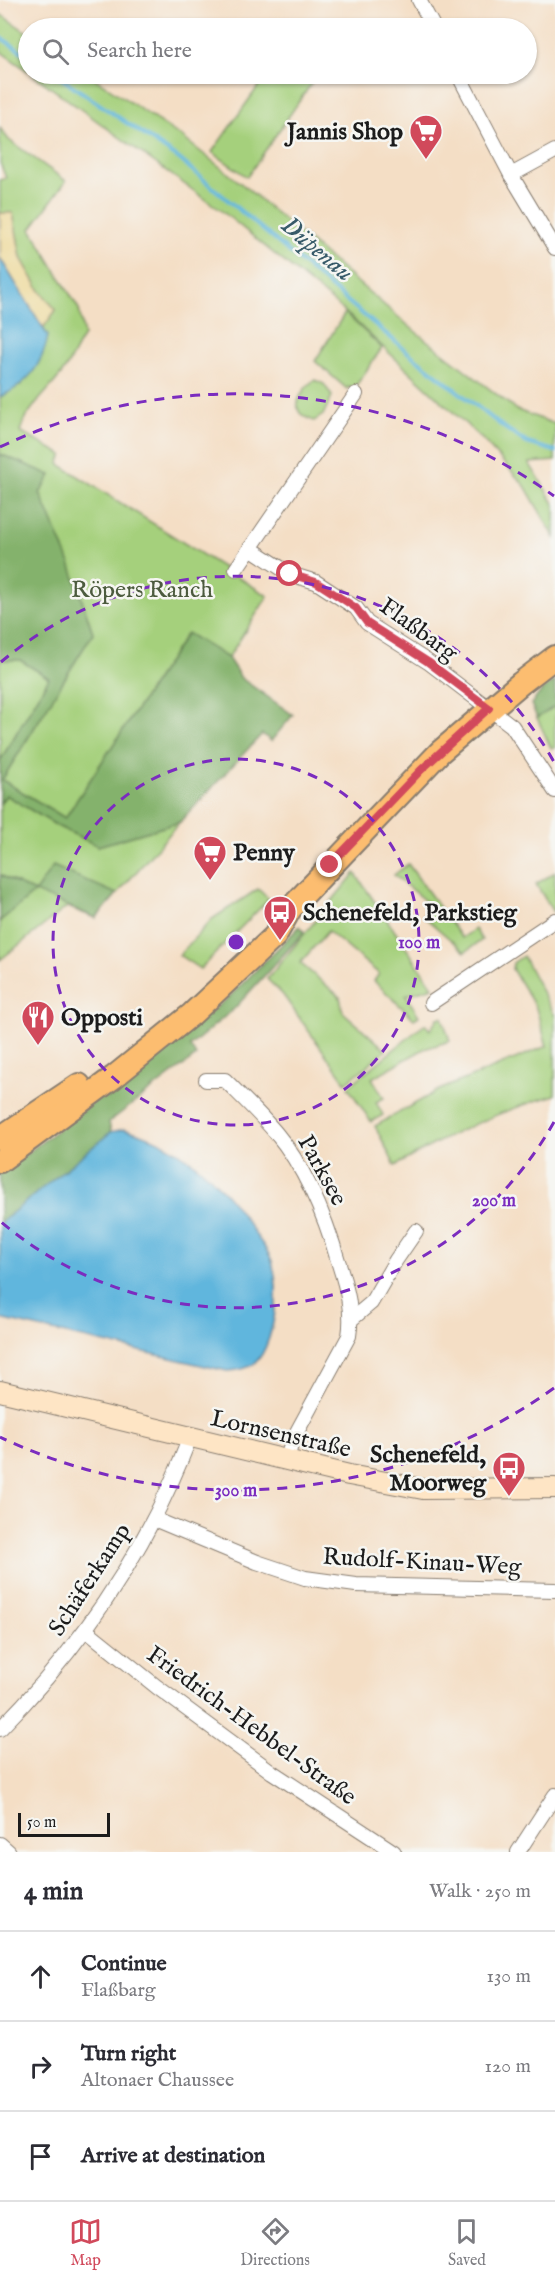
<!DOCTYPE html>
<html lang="en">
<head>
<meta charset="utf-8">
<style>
	body { margin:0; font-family:"IM FELL English",serif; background:#f7f7f7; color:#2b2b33 }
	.scale { position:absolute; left:18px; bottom:15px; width:92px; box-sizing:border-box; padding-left:6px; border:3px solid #1c1c1c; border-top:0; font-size:16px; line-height:21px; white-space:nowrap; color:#1c1c1c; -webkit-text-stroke:4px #f6f6f2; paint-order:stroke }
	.stop { position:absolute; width:18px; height:18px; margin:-14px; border:4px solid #d1495b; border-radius:50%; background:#fff }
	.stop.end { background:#d1495b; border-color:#fff; box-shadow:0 2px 6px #0008 }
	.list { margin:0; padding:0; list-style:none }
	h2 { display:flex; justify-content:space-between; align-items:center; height:78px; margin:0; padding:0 24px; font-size:26px }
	h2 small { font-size:20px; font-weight:400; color:#7c7c81 }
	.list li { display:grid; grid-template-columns:39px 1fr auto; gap:18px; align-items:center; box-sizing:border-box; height:90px; padding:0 24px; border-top:2px solid #e1e1e2 }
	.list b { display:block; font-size:22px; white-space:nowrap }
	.list p { margin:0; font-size:20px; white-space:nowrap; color:#7c7c81 }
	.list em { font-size:20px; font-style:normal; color:#7c7c81 }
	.icon { flex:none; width:33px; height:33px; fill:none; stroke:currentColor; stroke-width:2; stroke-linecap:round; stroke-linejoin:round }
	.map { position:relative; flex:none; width:555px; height:1852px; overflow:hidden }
	.search { position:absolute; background:#fff; box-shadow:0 2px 4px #0004; left:18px; right:18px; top:18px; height:66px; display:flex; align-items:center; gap:15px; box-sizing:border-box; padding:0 21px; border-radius:33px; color:#7c7c81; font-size:22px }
	.sheet { height:348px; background:#fff }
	nav { display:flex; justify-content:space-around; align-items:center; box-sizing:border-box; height:84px; border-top:2px solid #e1e1e2; background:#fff; font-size:16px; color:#7c7c81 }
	nav a { display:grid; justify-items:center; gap:3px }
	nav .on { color:#d1495b }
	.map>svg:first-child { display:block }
	.green { fill:#a5d07c; stroke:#60764c; stroke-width:1.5 }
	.forest { fill:#84b26c; stroke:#506744; stroke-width:1.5 }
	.sand { fill:#eeda9e; stroke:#857b5d; stroke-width:1.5 }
	.water { fill:#60b6dd; stroke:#3e697c; stroke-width:1.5 }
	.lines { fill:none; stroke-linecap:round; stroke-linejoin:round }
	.stream { stroke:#60b6dd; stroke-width:4 }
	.street-casing { stroke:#887d70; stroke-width:16 }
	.secondary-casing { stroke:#887d70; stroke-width:22 }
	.primary-casing { stroke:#887d70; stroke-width:26 }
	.street { stroke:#fff; stroke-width:14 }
	.secondary { stroke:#fee5c5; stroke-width:20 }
	.primary { stroke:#fcbd6f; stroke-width:22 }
	.route { stroke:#d1495b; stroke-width:8 }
	.ring { fill:none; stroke:#7b2cbf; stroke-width:3; stroke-dasharray:10 8 }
	.labels { text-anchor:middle; stroke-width:5; stroke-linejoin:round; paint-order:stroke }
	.poi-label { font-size:24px; font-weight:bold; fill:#1c1c1c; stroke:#f6f6f2; text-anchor:start }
	.park-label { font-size:24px; fill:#4c5b3e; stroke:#f6f6f2 }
	.street-label { font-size:24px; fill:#1c1c1c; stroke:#f6f6f2 }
	.water-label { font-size:26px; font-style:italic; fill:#375a69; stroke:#f6f6f2 }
	.centre { fill:#7b2cbf; stroke:#f6f6f2; stroke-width:3 }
	.ring-label { font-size:18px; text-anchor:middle; font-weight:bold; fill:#7b2cbf; stroke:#f6f6f2; stroke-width:5; stroke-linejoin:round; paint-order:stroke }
</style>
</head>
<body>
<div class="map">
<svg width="555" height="1852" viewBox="0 0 555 1852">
	<rect width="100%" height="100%" fill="#f6f6f2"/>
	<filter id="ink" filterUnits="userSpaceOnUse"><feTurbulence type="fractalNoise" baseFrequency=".0167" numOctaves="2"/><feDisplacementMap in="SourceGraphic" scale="12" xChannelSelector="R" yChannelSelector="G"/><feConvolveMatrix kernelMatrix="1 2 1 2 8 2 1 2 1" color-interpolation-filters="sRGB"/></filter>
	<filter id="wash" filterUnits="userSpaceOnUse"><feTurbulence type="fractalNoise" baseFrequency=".008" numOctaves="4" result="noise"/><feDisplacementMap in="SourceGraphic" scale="24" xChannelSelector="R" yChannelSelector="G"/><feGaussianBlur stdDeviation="1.35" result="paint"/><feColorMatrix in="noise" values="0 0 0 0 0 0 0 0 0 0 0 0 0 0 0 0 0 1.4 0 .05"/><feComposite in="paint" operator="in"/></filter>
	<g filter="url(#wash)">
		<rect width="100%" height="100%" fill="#f4dec5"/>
		<g class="green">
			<polygon points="0,14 28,33 28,71 0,51"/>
			<polygon points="32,74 88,74 182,137 243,185 416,332 517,410 555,424 555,461 529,463 555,505 555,538 525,486 482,439 343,310 223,212"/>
			<polygon points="267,74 318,74 247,177 212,152"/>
			<path d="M0 128 9 140 66 181 31 229 79 309 84 336C76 347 72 359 65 369 51 390 27 407 20 432L63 455 59 464 268 596 228 658 186 634 65 818 2 780 93 633 69 563 40 493 51 475 0 454V397L22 384 48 336 43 328 56 310 40 291 21 258 13 213H0V180L6 178 0 163Z"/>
			<polygon points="345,313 382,348 353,390 349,387 347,389 315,361"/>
			<path d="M315 380 324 384 332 396 323 415 314 421C310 419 304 417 301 414 291 404 306 385 315 380Z"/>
			<polygon points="0,660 20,660 49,678 0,761"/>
			<polygon points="555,706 555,748 551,748 537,718"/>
			<polygon points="6,795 59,827 98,846 180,822 96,918 67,907 0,960 0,921 35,892 0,875 0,804"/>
			<polygon points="408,864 462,938 475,929 482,940 465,952 423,916 431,906 394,875"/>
			<polygon points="555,872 555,910 553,912 536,884"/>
			<polygon points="355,873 433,987 406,995 419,1016 414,1019 374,981 379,974 328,931 300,963 340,997 343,1012 386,1050 346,1083 283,995 267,979"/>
			<polygon points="258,889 269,899 200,969 179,955 212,919"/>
			<path d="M523 956 555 1016V1095C496 1112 448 1135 395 1166L375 1126 439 1090 547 1046 536 1008 512 969 513 963Z"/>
			<polygon points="442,1017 450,1041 424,1049 372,1078 384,1098 376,1102 383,1115 371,1122 348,1087 425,1024 430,1030 438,1018"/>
		</g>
		<g class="forest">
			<polygon points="0,454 51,475 40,493 70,563 93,633 2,780 65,818 187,633 228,658 241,678 293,715 271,741 262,734 180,822 98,846 59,827 6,795 0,804 0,761 49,678 20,660 0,660"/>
			<polygon points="555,681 555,706 537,718 531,704 542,690"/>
			<polygon points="53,866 117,894 96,918 35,892 0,921 0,875 35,892"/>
			<polygon points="300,926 304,932 235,1008 190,1046 196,1056 109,1122 111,1132 0,1223 0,1174 228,998"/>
		</g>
		<polygon class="sand" points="0,213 13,213 21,258 40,291 56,310 43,328 0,258"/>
		<g class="water">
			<path d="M0 258 48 336C42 366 28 384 0 397Z"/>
			<path d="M124 1129C183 1143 224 1184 255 1234 261 1242 269 1252 272 1261 279 1287 277 1313 269 1338 261 1362 253 1370 227 1371L0 1319V1223L111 1132Z"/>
		</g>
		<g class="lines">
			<g class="stream">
				<polyline points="0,37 28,56"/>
				<polyline points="55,74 178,158 410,354 502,426 527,443 555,451"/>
			</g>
		</g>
	</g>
	<g filter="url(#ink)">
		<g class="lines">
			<defs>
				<g id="street">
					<polyline points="419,0 434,28"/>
					<polyline points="458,74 511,175 555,248"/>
					<polyline points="511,175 555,151"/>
					<polyline points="250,548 290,574 316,582 356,608 367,623 428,662 512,726 555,791"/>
					<polyline points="236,569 356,394"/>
					<polyline points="431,1003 555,920"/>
					<path d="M206 1080H225C242 1097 260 1114 276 1133 307 1170 326 1219 339 1264 347 1289 353 1311 349 1336L292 1441 287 1460"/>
					<polyline points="352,1319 371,1303 396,1260 416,1231"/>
					<polyline points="154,1519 257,1562 305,1578 356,1585 555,1590"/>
					<polyline points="86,1630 157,1687 272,1772 394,1852"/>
					<path d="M0 1729C83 1645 148 1548 190 1437"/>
					<polyline points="0,1844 9,1852"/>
					<polyline points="518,1852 555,1795"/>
				</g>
				<polyline id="secondary" points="0,1391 349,1475 423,1489 555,1488"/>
				<g id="primary">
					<polyline points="0,1138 79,1085"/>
					<polyline points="0,1161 114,1077 192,1014 275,936 290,909 440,752 521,683 555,657"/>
				</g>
			</defs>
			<use href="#street" class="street-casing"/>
			<use href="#secondary" class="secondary-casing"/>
			<use href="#primary" class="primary-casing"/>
			<use href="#street" class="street"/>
			<use href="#secondary" class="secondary"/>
			<use href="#primary" class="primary"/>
		</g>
	</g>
	<g class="lines" filter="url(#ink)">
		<polyline class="route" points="290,574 316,582 344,600 356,608 367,623 428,662 489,708 421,770 330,865"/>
	</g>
	<g class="ring">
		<circle cx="236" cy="942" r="183"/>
		<path d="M554 1122A365 365 0 0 1 1 1222M1 662A365 365 0 0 1 554 762"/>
		<path d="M554 1388A548 548 0 0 1 0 1437M0 447A548 548 0 0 1 554 496"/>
	</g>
	<defs>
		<symbol id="supermarket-pin" viewBox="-11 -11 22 30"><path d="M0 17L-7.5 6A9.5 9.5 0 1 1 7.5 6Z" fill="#d1495b" stroke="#f6f6f2"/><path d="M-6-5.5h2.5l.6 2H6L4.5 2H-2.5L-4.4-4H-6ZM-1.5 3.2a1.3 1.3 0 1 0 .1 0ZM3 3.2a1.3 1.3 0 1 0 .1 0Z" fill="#fff"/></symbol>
		<symbol id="bus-pin" viewBox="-11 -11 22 30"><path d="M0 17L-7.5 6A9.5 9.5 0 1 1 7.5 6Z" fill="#d1495b" stroke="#f6f6f2"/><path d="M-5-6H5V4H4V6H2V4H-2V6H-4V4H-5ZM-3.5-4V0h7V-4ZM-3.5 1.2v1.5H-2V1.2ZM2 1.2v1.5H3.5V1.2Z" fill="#fff"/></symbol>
		<symbol id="restaurant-pin" viewBox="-11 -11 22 30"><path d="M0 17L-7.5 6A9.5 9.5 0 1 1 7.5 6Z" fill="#d1495b" stroke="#f6f6f2"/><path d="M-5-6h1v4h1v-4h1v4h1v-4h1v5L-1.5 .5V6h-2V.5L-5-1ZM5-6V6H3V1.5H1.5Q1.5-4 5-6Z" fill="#fff"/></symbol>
	</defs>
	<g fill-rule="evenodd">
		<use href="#supermarket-pin" x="407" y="112" width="38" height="52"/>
		<use href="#supermarket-pin" x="191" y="833" width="38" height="52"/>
		<use href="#bus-pin" x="261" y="893" width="38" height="52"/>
		<use href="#restaurant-pin" x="19" y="998" width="38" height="52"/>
		<use href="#bus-pin" x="490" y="1449" width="38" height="52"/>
	</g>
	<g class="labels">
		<g class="poi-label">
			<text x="403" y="139" text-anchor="end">Jannis Shop</text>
			<text x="233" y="860">Penny</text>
			<text x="303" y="920">Schenefeld, Parkstieg</text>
			<text x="61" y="1025">Opposti</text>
			<text x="486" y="1462" text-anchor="end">Schenefeld,<tspan x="486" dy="28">Moorweg</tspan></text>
		</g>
		<g class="park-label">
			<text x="142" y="597">Röpers Ranch</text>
		</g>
		<g class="street-label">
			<text transform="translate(419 629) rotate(36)" y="8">Flaßbarg</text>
			<text transform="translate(323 1170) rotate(61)" y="8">Parksee</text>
			<text transform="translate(281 1433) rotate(13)" y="8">Lornsenstraße</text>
			<text transform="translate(422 1561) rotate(3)" y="8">Rudolf-Kinau-Weg</text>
			<text transform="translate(89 1579) rotate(-57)" y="8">Schäferkamp</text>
			<text transform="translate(252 1725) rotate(36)" y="8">Friedrich-Hebbel-Straße</text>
		</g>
		<g class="water-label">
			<text transform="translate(318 248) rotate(40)" y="9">Düpenau</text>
		</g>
	</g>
	<circle cx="236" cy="942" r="9" class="centre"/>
	<g class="ring-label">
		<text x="419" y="948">100 m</text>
		<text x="494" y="1206">200 m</text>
		<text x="236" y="1496">300 m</text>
	</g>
</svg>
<div class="scale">50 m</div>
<div class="stop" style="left:290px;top:574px"></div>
<div class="stop end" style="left:330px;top:865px"></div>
<div class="search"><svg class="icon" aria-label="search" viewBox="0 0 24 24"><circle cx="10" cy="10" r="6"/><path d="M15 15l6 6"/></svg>Search here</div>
</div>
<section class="sheet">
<h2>4 min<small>Walk · 250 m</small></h2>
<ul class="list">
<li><svg class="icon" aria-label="ahead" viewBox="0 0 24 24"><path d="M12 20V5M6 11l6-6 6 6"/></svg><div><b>Continue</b><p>Flaßbarg</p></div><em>130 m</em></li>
<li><svg class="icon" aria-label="right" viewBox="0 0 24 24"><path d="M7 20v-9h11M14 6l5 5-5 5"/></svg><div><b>Turn right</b><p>Altonaer Chaussee</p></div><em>120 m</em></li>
<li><svg class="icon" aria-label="arrive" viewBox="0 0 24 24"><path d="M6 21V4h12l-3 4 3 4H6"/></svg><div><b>Arrive at destination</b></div></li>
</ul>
</section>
<nav>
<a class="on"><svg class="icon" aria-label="map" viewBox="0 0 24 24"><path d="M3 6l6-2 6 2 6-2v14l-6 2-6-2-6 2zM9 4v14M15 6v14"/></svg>Map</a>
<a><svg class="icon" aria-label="directions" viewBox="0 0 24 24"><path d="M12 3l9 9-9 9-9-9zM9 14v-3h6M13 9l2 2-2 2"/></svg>Directions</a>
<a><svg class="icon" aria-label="saved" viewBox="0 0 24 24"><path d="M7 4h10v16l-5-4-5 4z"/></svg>Saved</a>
</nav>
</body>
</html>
